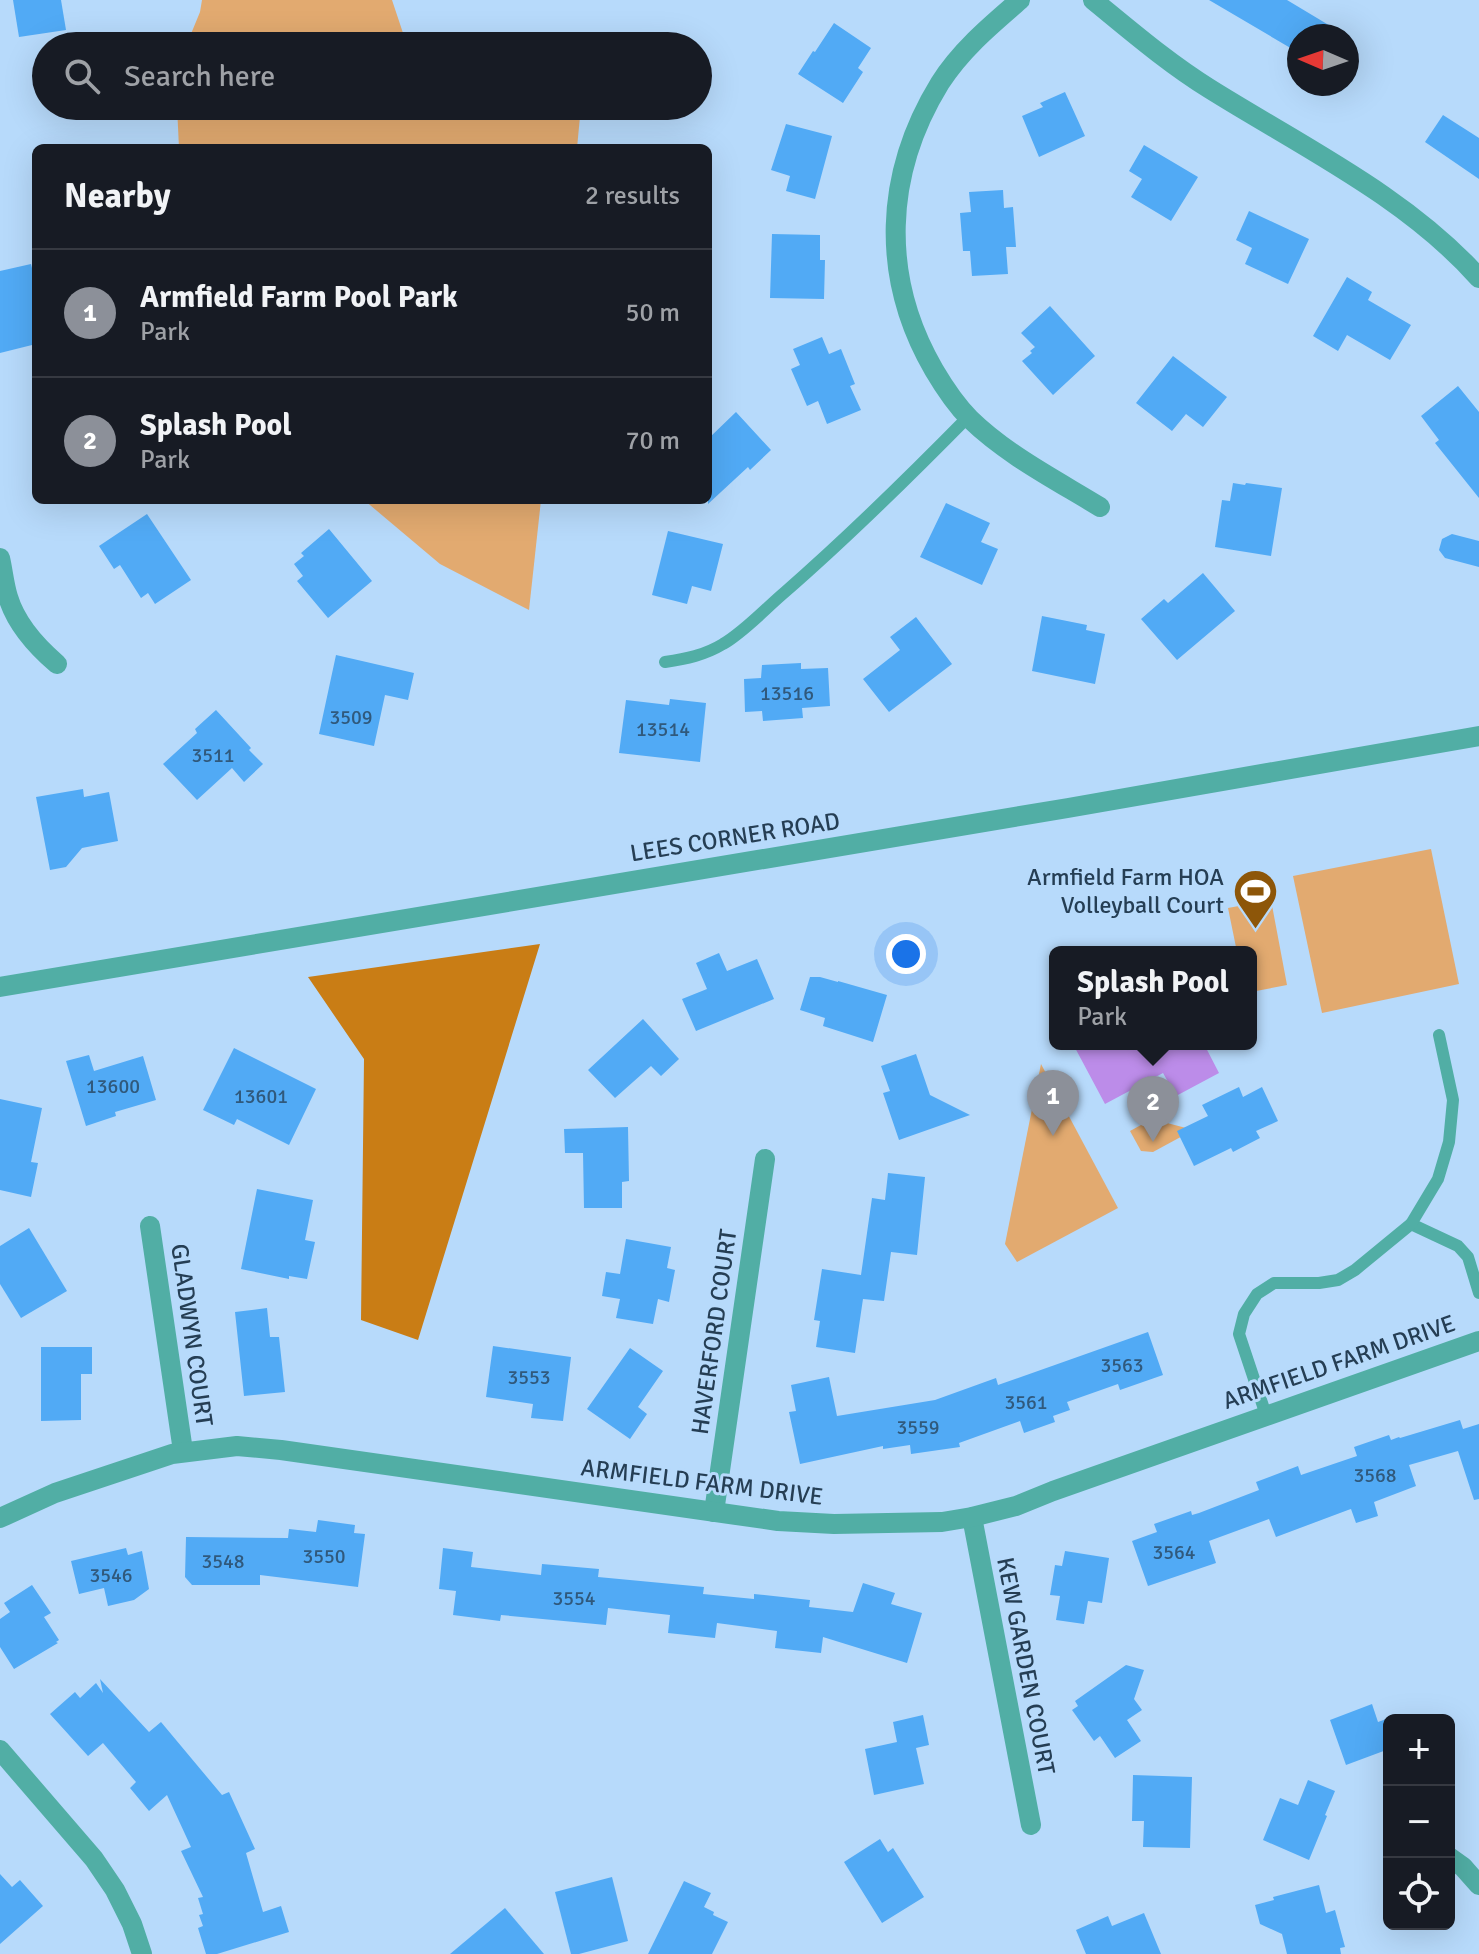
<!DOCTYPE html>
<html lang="en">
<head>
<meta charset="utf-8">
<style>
	body { margin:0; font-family:Signika,sans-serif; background:#20242c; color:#f1f3f6 }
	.controls { position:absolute; right:24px; bottom:24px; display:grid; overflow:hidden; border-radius:12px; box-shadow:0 8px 32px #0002 }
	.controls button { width:72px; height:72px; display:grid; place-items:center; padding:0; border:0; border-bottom:2px solid #363941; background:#171b24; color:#f1f3f6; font:40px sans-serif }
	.compass { position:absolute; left:1287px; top:24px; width:72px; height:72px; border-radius:50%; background:#171b24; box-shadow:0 8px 32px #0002; rotate:272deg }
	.you { position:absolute; left:906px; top:954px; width:28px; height:28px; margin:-20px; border:6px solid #fff; border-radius:50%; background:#1a73e8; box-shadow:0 0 0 12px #1a73e833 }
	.badge { display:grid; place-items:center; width:52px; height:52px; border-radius:50%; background:#8c9099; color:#fff; font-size:26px; font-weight:700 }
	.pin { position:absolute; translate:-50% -66px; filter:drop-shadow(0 2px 4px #0008) }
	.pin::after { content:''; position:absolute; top:42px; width:28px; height:24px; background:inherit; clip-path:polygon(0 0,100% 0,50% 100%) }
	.popup { position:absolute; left:1049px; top:946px; width:208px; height:104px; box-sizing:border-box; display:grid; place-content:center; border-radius:12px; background:#171b24; filter:drop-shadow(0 2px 6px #0005); font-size:26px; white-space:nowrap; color:#9ea1a6 }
	.popup b { font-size:30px; color:#f1f3f6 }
	.popup::after { content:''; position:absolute; left:50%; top:100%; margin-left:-16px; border:16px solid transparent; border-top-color:#171b24 }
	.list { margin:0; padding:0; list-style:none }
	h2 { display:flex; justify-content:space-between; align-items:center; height:104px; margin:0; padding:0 32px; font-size:34px }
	h2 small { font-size:26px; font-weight:400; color:#9ea1a6 }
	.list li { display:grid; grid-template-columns:52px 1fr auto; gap:24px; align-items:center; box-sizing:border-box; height:128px; padding:0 32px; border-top:2px solid #363941 }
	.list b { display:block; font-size:30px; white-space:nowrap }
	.list p { margin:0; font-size:26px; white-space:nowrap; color:#9ea1a6 }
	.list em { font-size:26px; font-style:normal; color:#9ea1a6 }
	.icon { flex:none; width:44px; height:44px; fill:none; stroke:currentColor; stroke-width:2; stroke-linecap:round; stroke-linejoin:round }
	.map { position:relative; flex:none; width:1479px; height:1954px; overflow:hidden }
	.search { position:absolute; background:#171b24; box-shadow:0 8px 32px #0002; left:32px; top:32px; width:680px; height:88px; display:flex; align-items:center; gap:20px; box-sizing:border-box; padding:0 28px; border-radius:44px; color:#9ea1a6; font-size:30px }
	.panel { position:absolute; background:#171b24; box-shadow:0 8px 32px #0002; left:32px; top:144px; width:680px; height:360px; border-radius:12px }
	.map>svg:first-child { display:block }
	.green { fill:#e2aa70 }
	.forest { fill:#c97d15 }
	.water { fill:#bc8ce9 }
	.building { fill:#51aaf5 }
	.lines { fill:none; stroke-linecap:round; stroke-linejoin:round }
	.service { stroke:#51aea5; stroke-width:12 }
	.minor { stroke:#51aea5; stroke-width:20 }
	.tertiary { stroke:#51aea5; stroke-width:20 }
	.labels { text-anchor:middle; stroke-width:6; stroke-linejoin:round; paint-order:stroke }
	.number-label { font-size:20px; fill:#30597c }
	.street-label { font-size:24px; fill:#253e54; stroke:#b7dafb }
	.poi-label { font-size:24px; fill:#253e54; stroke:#b7dafb; text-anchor:end }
</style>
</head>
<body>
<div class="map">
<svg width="1479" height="1954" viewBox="0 0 1479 1954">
	<rect width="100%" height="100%" fill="#b7dafb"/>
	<g class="green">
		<polygon points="202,0 392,0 407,45 409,46 186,46 200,12"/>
		<polygon points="177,106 581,106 577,148 179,148"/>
		<polygon points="364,500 541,500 529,610 440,564"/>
		<polygon points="1431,849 1459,984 1322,1013 1293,876"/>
		<polygon points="1271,900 1287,985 1251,992 1251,952 1237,952 1228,908"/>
		<polygon points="1041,1064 1118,1208 1017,1262 1005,1244"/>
		<polygon points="1152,1119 1186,1128 1188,1133 1153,1152 1141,1151 1130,1131"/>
	</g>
	<polygon class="forest" points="540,944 418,1340 361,1320 364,1059 308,977"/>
	<polygon class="water" points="1073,1044 1204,1044 1219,1073 1176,1096 1163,1073 1105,1104"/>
	<g class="building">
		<polygon points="13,0 61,0 66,30 19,37"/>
		<polygon points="1209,0 1287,0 1347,36 1299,36 1299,53"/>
		<polygon points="834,23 871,48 858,68 863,72 843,103 798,74 813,51 815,52"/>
		<polygon points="1065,92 1085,136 1039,157 1022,116 1043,107 1040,103"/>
		<polygon points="1443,115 1479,138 1479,179 1425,142"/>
		<polygon points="786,124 832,136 815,199 786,191 790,176 771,170"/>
		<polygon points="1144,145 1198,177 1171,221 1131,197 1142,179 1129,171"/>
		<polygon points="1003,190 1004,208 1013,207 1016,247 1006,247 1008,274 972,276 970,251 963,251 960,213 971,212 969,192"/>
		<polygon points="1249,211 1309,239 1288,284 1245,264 1252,248 1236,240"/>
		<polygon points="772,234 820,235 820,260 825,260 824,299 770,298"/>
		<polygon points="31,264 36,284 36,344 0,353 0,271"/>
		<polygon points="1347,277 1372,292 1368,300 1411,325 1390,360 1347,335 1338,351 1313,336"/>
		<polygon points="1050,306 1095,356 1053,395 1022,361 1032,353 1030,351 1035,347 1021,333"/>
		<polygon points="822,337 829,354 841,349 855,384 850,386 861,410 827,424 818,401 807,406 791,369 800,365 793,349"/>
		<polygon points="1173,356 1227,397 1203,427 1186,414 1172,431 1136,403"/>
		<polygon points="1458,386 1479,412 1479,498 1435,443 1439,440 1421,416"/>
		<polygon points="736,412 771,450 750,470 748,467 708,504 708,439"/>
		<polygon points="1233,483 1245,485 1246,483 1282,488 1271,556 1215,547 1222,500 1230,501"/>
		<polygon points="946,503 990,523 981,542 998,549 982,585 920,557"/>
		<polygon points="147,514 191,580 155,604 148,593 141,598 120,565 114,569 99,546"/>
		<polygon points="329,529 372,581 328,618 297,581 303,576 294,564 304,556 301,553"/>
		<polygon points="668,531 723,544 711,591 692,586 687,604 652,595"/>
		<polygon points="1452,534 1479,541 1479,567 1445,558 1439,550 1442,539"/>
		<polygon points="1203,573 1235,611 1177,660 1141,619 1164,599 1168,603"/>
		<polygon points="1042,616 1087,625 1086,630 1105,634 1095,684 1032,671"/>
		<polygon points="916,617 952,664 889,712 863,679 900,650 890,637"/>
		<polygon points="336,655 414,673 408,700 385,695 374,746 319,734"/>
		<polygon points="801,663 801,669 828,668 830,706 802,708 803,718 763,721 762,711 745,712 744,679 761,678 762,665"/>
		<polygon points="670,699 706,703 700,762 619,753 626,700 669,705"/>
		<polygon points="216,710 251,748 249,750 263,764 244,782 232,768 197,800 163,764 197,733 195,729"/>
		<polygon points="83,789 84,797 109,792 118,841 82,848 66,867 50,870 36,797"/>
		<polygon points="719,953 727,971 757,959 774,999 696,1031 682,999 707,989 696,963"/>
		<polygon points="810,977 820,977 838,982 838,981 887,995 873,1042 823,1026 825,1018 800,1010"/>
		<polygon points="643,1019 679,1059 661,1076 651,1066 615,1098 588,1070"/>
		<polygon points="234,1048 316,1089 289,1145 237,1119 234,1125 203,1110"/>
		<polygon points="916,1054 930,1095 970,1115 899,1140 883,1093 890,1091 881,1066"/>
		<polygon points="89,1055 94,1071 143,1056 156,1100 115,1112 116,1116 86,1126 66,1061"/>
		<polygon points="1239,1087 1243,1097 1262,1087 1278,1121 1256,1131 1260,1138 1233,1152 1231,1148 1194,1166 1177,1131 1208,1116 1202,1105"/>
		<polygon points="0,1099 42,1108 31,1162 38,1163 31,1197 0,1190"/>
		<polygon points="628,1127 629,1181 622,1182 622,1208 584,1208 583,1153 565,1153 564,1129"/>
		<polygon points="888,1173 925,1177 917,1255 891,1252 884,1301 863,1299 855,1353 816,1347 820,1321 814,1320 822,1269 861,1275 872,1198 885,1200"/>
		<polygon points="257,1189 313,1200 305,1240 315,1242 307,1279 289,1276 289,1279 241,1269"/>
		<polygon points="29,1228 67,1291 21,1318 0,1284 0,1246"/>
		<polygon points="626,1239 671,1247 667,1268 675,1270 669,1302 658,1299 653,1324 616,1318 620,1299 602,1296 606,1272 620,1274"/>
		<polygon points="267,1308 270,1337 279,1337 285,1392 244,1396 235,1312"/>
		<polygon points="1148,1332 1163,1375 1120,1390 1118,1384 1067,1402 1070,1410 1053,1416 1055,1422 1024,1433 1020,1421 959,1443 960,1447 911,1454 910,1445 883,1449 883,1446 800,1464 789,1412 796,1411 791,1385 829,1377 837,1416 935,1400 996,1378 998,1385"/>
		<polygon points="493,1346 571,1357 563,1421 531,1418 533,1404 486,1397"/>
		<polygon points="41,1347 92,1347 92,1374 81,1374 81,1420 41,1421"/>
		<polygon points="630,1348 663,1371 638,1407 647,1414 630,1439 587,1409"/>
		<polygon points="1460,1420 1463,1429 1479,1424 1479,1499 1474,1500 1458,1451 1409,1465 1416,1486 1374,1502 1378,1516 1356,1523 1351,1509 1348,1510 1276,1537 1269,1519 1209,1541 1216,1563 1148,1586 1132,1541 1157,1532 1154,1524 1191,1511 1192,1515 1199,1513 1259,1490 1256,1482 1298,1466 1301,1475 1357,1456 1354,1447 1389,1435 1391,1440 1399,1437 1400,1438"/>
		<polygon points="318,1520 355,1525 354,1533 365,1534 358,1587 260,1575 260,1585 192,1585 185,1577 186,1537 288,1538 289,1529 316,1532"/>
		<polygon points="126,1548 128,1555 142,1551 149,1589 134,1600 108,1606 104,1588 79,1594 71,1561"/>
		<polygon points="443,1548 473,1552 471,1567 541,1575 542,1564 599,1569 598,1577 704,1587 703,1594 754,1599 754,1594 810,1600 809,1607 853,1612 863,1583 895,1593 891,1604 922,1613 907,1663 823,1637 821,1653 775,1648 777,1631 717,1623 715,1638 668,1633 670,1615 608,1608 606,1625 501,1615 500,1621 453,1615 456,1591 439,1589"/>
		<polygon points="1065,1551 1109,1558 1102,1603 1088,1601 1084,1624 1056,1620 1060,1596 1050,1595 1055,1565 1062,1566"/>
		<polygon points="32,1585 51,1613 44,1617 59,1640 56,1642 58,1643 14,1669 0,1647 0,1619 10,1612 4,1603"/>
		<polygon points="1126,1665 1144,1670 1134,1699 1142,1710 1127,1720 1141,1741 1115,1758 1100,1736 1094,1741 1072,1710 1078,1706 1075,1701"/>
		<polygon points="100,1679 149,1732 161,1722 222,1795 229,1792 255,1849 246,1853 263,1912 281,1906 289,1932 217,1954 206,1954 198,1928 203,1926 199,1915 203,1914 198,1898 203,1897 181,1851 191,1847 167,1795 149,1811 130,1788 136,1782 103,1743 88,1756 50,1714 75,1692 80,1698 96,1683 103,1693"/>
		<polygon points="1372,1704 1378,1722 1389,1718 1389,1749 1346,1765 1330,1720"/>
		<polygon points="923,1715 929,1745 916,1748 924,1784 874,1795 865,1749 897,1742 893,1722"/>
		<polygon points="1133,1775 1192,1777 1190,1848 1143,1847 1144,1821 1132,1821"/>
		<polygon points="1308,1780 1335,1791 1325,1815 1327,1816 1309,1860 1263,1840 1280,1798 1298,1805"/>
		<polygon points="880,1839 888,1852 893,1848 924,1897 882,1923 844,1862"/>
		<polygon points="0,1874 12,1887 20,1880 43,1906 0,1944"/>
		<polygon points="612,1877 628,1941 579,1954 571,1954 555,1892"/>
		<polygon points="684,1881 711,1893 704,1907 714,1912 713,1915 728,1922 712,1954 648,1954"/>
		<polygon points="1319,1885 1326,1913 1335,1910 1345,1947 1340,1948 1341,1954 1287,1954 1282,1934 1260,1924 1255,1905 1274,1900 1273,1897"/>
		<polygon points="505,1908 544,1954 450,1954"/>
		<polygon points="1144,1913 1161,1954 1086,1954 1076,1930 1108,1916 1112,1926"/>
	</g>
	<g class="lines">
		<g class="service">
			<path d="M665 662C686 659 705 655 723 644 744 632 766 608 785 592 848 537 909 477 968 417"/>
			<polyline points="1411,1224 1458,1246 1468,1257 1479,1293"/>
			<polyline points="1266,1415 1239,1334 1244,1314 1257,1294 1274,1283 1319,1283 1338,1280 1355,1270 1411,1224 1438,1179 1449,1142 1453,1100 1439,1035"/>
		</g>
		<g class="minor">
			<path d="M1020 0C991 25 961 50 940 83 884 174 880 277 934 370 944 387 956 405 970 419 1007 455 1056 480 1100 507"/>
			<path d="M1093 0C1131 31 1168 63 1210 89 1301 146 1407 197 1479 278"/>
			<path d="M0 558C3 571 4 584 8 597 16 624 36 646 57 664"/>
			<polyline points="150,1226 183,1451"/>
			<polyline points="714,1512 765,1159"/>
			<polyline points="972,1517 1031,1825"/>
			<polyline points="0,1518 55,1493 172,1454 237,1446 281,1450 778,1521 834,1524 942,1522 972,1517 1016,1506 1053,1491 1479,1341"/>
			<polyline points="0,1750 94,1859 115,1890 132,1924 142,1954"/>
			<polyline points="1449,1857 1463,1867 1479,1885"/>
		</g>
		<polyline class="tertiary" points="0,987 1068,808 1479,736"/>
	</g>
	<defs>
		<symbol id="stadium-pin" viewBox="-11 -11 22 30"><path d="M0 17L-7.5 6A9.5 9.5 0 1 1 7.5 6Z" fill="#8d5609" stroke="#b7dafb"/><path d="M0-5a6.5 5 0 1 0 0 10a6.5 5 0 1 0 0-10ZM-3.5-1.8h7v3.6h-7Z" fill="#fff"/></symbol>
	</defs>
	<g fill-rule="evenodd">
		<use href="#stadium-pin" x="1230" y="866" width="51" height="69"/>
	</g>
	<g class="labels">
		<g class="number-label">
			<text x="787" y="700">13516</text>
			<text x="351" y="724">3509</text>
			<text x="663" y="736">13514</text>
			<text x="213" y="762">3511</text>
			<text x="113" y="1093">13600</text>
			<text x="261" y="1103">13601</text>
			<text x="1122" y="1372">3563</text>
			<text x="529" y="1384">3553</text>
			<text x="1026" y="1409">3561</text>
			<text x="918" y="1434">3559</text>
			<text x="1375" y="1482">3568</text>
			<text x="1174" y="1559">3564</text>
			<text x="324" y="1563">3550</text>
			<text x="223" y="1568">3548</text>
			<text x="111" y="1582">3546</text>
			<text x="574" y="1605">3554</text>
		</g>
		<g class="street-label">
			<text transform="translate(735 837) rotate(-9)" y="8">LEES CORNER ROAD</text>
			<text transform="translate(714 1332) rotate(-82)" y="8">HAVERFORD COURT</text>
			<text transform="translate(192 1335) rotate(82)" y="8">GLADWYN COURT</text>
			<text transform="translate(1339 1362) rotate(-19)" y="8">ARMFIELD FARM DRIVE</text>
			<text transform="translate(702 1482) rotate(7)" y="8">ARMFIELD FARM DRIVE</text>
			<text transform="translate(1026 1666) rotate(79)" y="8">KEW GARDEN COURT</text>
		</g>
		<g class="poi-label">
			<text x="1224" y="885">Armfield Farm HOA<tspan x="1224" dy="28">Volleyball Court</tspan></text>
		</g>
	</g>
</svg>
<div class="controls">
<button>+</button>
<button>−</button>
<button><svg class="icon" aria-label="locate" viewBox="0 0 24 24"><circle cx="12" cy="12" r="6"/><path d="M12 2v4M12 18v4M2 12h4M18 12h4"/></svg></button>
</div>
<svg class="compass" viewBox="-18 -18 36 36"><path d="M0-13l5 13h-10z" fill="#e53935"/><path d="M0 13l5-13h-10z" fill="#9ea1a6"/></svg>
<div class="you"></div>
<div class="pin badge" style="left:1053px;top:1136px">1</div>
<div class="pin badge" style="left:1153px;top:1142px">2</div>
<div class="popup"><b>Splash Pool</b>Park</div>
<div class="search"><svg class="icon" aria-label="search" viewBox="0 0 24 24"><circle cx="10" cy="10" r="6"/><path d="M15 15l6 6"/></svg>Search here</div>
<section class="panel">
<h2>Nearby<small>2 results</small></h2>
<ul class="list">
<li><span class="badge">1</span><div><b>Armfield Farm Pool Park</b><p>Park</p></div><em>50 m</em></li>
<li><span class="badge">2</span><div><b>Splash Pool</b><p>Park</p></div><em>70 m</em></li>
</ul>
</section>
</div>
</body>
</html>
